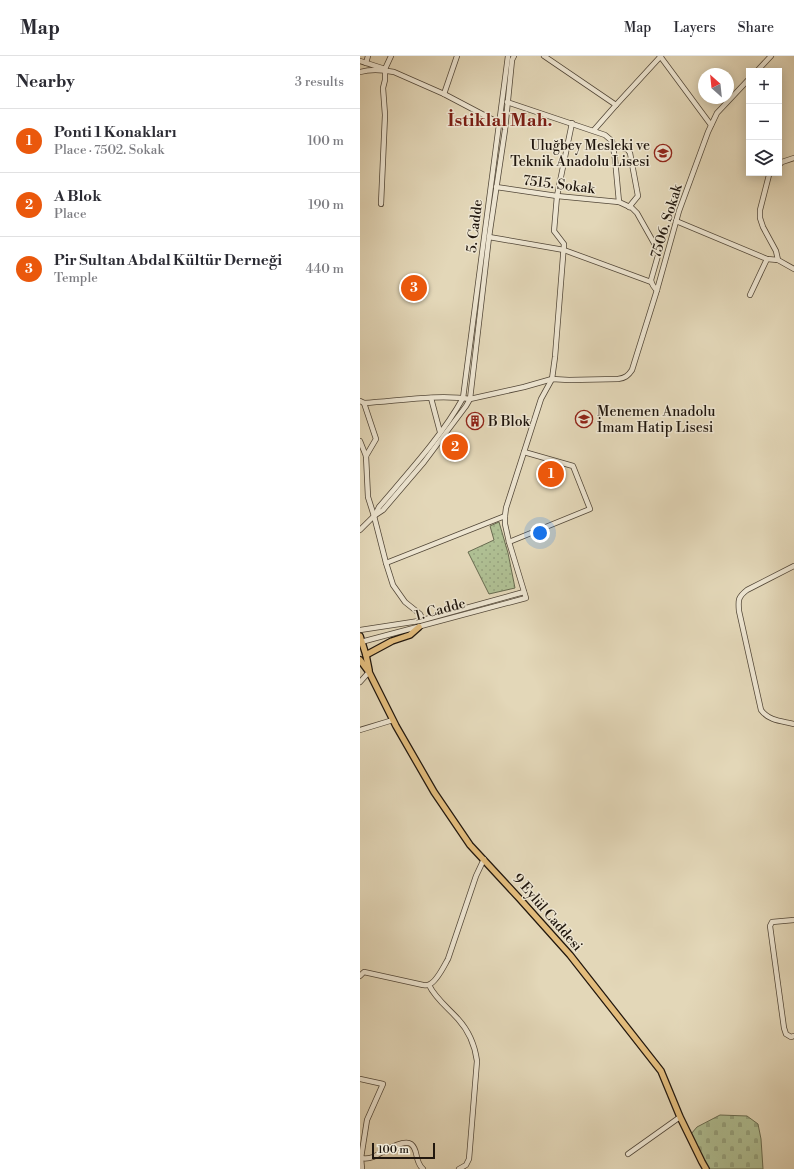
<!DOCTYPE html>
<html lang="en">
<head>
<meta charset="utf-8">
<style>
	body { margin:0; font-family:"Libre Bodoni",serif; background:#f2f2f3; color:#2b2b33 }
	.controls { position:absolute; right:12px; top:12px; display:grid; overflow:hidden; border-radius:0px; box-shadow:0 2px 10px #0003 }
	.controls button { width:36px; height:36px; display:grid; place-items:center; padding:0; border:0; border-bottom:1px solid #e1e1e2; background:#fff; color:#2b2b33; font:20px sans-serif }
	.compass { position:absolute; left:338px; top:12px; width:36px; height:36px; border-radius:50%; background:#fff; box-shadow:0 2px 10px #0003; rotate:333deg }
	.scale { position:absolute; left:12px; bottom:10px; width:63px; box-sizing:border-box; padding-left:4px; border:2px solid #21170e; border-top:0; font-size:11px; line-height:14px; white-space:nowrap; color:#21170e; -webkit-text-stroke:3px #ede5d1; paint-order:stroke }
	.you { position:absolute; left:180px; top:477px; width:14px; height:14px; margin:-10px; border:3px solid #fff; border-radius:50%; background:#1a73e8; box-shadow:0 0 0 6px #1a73e833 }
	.badge { display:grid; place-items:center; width:26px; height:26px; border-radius:50%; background:#ea580c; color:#fff; font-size:13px; font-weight:700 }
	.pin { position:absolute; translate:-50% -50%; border:2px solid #fff; box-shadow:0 1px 4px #0006 }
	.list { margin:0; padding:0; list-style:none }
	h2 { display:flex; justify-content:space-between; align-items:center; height:52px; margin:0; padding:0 16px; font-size:17px }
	h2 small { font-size:13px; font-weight:400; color:#7c7c81 }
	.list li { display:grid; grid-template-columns:26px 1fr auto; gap:12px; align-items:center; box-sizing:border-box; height:64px; padding:0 16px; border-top:1px solid #e1e1e2 }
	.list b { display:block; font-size:15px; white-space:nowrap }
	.list p { margin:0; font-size:13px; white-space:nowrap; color:#7c7c81 }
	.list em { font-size:13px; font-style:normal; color:#7c7c81 }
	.icon { flex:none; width:22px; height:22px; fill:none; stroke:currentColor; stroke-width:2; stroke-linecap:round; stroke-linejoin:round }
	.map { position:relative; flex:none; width:434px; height:1113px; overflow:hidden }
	header { display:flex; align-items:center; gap:24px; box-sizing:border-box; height:56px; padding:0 20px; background:#fff; border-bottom:1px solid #e1e1e2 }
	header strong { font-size:19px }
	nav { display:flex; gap:22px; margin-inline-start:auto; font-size:14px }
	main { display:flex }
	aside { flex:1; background:#fff }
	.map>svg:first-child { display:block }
	.cemetery { fill:url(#cemetery-stones); stroke:#686b50 }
	.park { fill:url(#park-dots); stroke:#686b50 }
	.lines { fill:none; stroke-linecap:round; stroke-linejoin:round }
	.minor-casing { stroke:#524738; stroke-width:6 }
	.major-casing { stroke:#21170e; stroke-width:8 }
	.minor { stroke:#ede5d1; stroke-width:4.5 }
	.major { stroke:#e2bc7c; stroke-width:5.5 }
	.labels { text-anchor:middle; stroke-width:3; stroke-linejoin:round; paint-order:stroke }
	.poi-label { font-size:14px; fill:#21170e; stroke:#ede5d1; text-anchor:start }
	.street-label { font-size:14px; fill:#21170e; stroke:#ede5d1 }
	.district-label { font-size:18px; font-weight:bold; fill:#7a1f14; stroke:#ede5d1 }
</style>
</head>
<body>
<header>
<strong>Map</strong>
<nav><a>Map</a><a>Layers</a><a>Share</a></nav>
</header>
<main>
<aside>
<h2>Nearby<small>3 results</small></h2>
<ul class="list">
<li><span class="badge">1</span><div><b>Ponti 1 Konakları</b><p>Place · 7502. Sokak</p></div><em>100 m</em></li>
<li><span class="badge">2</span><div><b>A Blok</b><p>Place</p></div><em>190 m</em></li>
<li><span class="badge">3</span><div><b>Pir Sultan Abdal Kültür Derneği</b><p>Temple</p></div><em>440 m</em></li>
</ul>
</aside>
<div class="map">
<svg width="434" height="1113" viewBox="0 0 434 1113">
	<defs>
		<pattern id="cemetery-stones" width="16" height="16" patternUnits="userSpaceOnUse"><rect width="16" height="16" fill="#afbf93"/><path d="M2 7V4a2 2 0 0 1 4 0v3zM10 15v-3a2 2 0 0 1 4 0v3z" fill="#96a37e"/></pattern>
		<pattern id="park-dots" width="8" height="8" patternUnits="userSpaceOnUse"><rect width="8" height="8" fill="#afbf93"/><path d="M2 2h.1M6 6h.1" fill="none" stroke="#96a37e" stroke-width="1.8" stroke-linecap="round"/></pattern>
	</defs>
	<rect width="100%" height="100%" fill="#e3d7b8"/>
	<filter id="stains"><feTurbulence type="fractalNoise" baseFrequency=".005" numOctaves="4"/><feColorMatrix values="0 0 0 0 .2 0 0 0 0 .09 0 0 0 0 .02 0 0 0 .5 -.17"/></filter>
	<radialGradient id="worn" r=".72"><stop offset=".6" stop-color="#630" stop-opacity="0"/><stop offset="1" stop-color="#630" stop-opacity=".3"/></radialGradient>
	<polygon class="cemetery" points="360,1059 387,1060 398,1068 401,1083 403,1113 349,1113 343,1105 331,1078 337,1071"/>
	<polygon class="park" points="139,466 148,497 155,532 129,538 108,496 134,484 130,470"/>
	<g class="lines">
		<defs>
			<g id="minor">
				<polyline points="184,0 256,49"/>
				<polyline points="300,0 351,69"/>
				<polyline points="0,5 25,13"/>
				<polyline points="6,7 8,0"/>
				<polyline points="397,15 411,0"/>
				<path d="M0 16C10 13 24 14 34 16L84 38 139 67"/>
				<polyline points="84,38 97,0"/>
				<polyline points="147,46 245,79 252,85 255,103 259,146"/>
				<polyline points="234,74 256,49 301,0"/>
				<polyline points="253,90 267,93 270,97 278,140 269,151"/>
				<polyline points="419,109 422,106 434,102"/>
				<polyline points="411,117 409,119 400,154 400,162 403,171 416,195 418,204"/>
				<path d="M136 131 197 140 259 146 272 152 277 157 299 196 291 224C292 229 293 231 297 234"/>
				<polyline points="21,148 25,59 23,32 25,24 25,13 31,0"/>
				<polyline points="316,165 407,203 418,204 434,213"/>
				<polyline points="129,181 204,194 291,226"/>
				<polyline points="390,239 407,203"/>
				<polyline points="71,342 80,376"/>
				<path d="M0 345 4 347C38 345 77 338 110 343L164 331 192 323 209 324 258 323C265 322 268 320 272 314L297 234 319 155 348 76 357 57 389 23"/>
				<polyline points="4,347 16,383 6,400"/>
				<polyline points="0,385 6,400 8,441 14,460 26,507 33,529 45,546 60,558 61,560 59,565"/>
				<path d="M15 459 19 451C47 418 82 380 103 342L148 0"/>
				<polyline points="0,474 14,460 23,454 64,406 106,350 110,343 129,181 145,74 152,4 154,0"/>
				<polyline points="149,486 230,453 213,410 164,396"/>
				<polyline points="26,507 145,460"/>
				<path d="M434 510 387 534C378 541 378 544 379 555L401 654C409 665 422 665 434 668"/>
				<polyline points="0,574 59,565 164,536"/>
				<polyline points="1,586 166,542 149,486 145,468 145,460 146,452 181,343 192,323 195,301 204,188 194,175 197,140 212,67"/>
				<polyline points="0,626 9,616"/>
				<polyline points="0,674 33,664"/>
				<polyline points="434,864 412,866 410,870 424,972 426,978 431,981 434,980"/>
				<path d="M0 920 4 916 63 929C66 929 67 930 70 928 77 925 84 910 88 903L116 820 124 803"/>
				<path d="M69 929C75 942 88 952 98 963 108 974 115 990 117 1005L109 1103 106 1109 99 1113"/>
				<polyline points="0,1023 23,1028 7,1064 1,1102 2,1113"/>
				<polyline points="268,1098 320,1061"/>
				<path d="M0 1102C5 1103 8 1103 13 1101 20 1098 43 1082 51 1088 59 1094 54 1105 63 1113"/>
			</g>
			<g id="major">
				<polyline points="0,580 6,599 9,614"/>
				<polyline points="6,599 32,585 50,579 59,571"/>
				<polyline points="0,604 9,616 36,670 74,736 110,789 159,842 210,899 301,1015 320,1061 342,1106 346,1113"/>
			</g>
		</defs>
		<use href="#minor" class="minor-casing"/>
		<use href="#major" class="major-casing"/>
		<use href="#minor" class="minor"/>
		<use href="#major" class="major"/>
	</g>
	<defs>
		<symbol id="school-ring" viewBox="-11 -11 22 22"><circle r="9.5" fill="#ede5d1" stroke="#8f2418" stroke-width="1.5"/><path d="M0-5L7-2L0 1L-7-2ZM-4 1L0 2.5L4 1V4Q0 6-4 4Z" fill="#8f2418"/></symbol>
		<symbol id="building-ring" viewBox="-11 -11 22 22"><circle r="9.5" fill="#ede5d1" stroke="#8f2418" stroke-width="1.5"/><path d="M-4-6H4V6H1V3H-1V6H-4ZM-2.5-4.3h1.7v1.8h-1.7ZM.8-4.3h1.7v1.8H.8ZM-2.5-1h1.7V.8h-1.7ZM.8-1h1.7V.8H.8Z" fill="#8f2418"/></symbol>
	</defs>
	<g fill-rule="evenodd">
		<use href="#school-ring" x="293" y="87" width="20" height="20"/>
		<use href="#school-ring" x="214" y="353" width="20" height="20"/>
		<use href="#building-ring" x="105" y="355" width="20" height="20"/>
	</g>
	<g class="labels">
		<g class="poi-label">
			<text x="290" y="94" text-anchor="end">Uluğbey Mesleki ve<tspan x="290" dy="16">Teknik Anadolu Lisesi</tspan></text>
			<text x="237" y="360">Menemen Anadolu<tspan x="237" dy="16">İmam Hatip Lisesi</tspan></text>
			<text x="128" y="370">B Blok</text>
		</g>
		<g class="street-label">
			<text transform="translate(199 128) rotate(7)" y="5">7515. Sokak</text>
			<text transform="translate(306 165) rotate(-73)" y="5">7506. Sokak</text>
			<text transform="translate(114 170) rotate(-83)" y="5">5. Cadde</text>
			<text transform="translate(80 553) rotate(-15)" y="5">1. Cadde</text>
			<text transform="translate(188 856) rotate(49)" y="5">9 Eylül Caddesi</text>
		</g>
		<g class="district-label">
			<text x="140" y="70">İstiklal Mah.</text>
		</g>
	</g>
	<rect width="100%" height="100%" filter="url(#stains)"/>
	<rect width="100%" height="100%" fill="url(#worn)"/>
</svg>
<div class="controls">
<button>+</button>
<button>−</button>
<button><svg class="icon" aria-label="layers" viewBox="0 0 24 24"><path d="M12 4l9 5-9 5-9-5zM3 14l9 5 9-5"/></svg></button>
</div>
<svg class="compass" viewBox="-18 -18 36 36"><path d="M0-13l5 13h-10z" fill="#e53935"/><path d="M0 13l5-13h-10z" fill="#7c7c81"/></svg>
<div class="scale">100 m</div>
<div class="you"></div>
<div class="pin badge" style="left:191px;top:418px">1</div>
<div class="pin badge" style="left:95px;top:391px">2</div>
<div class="pin badge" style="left:54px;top:232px">3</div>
</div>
</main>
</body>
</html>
